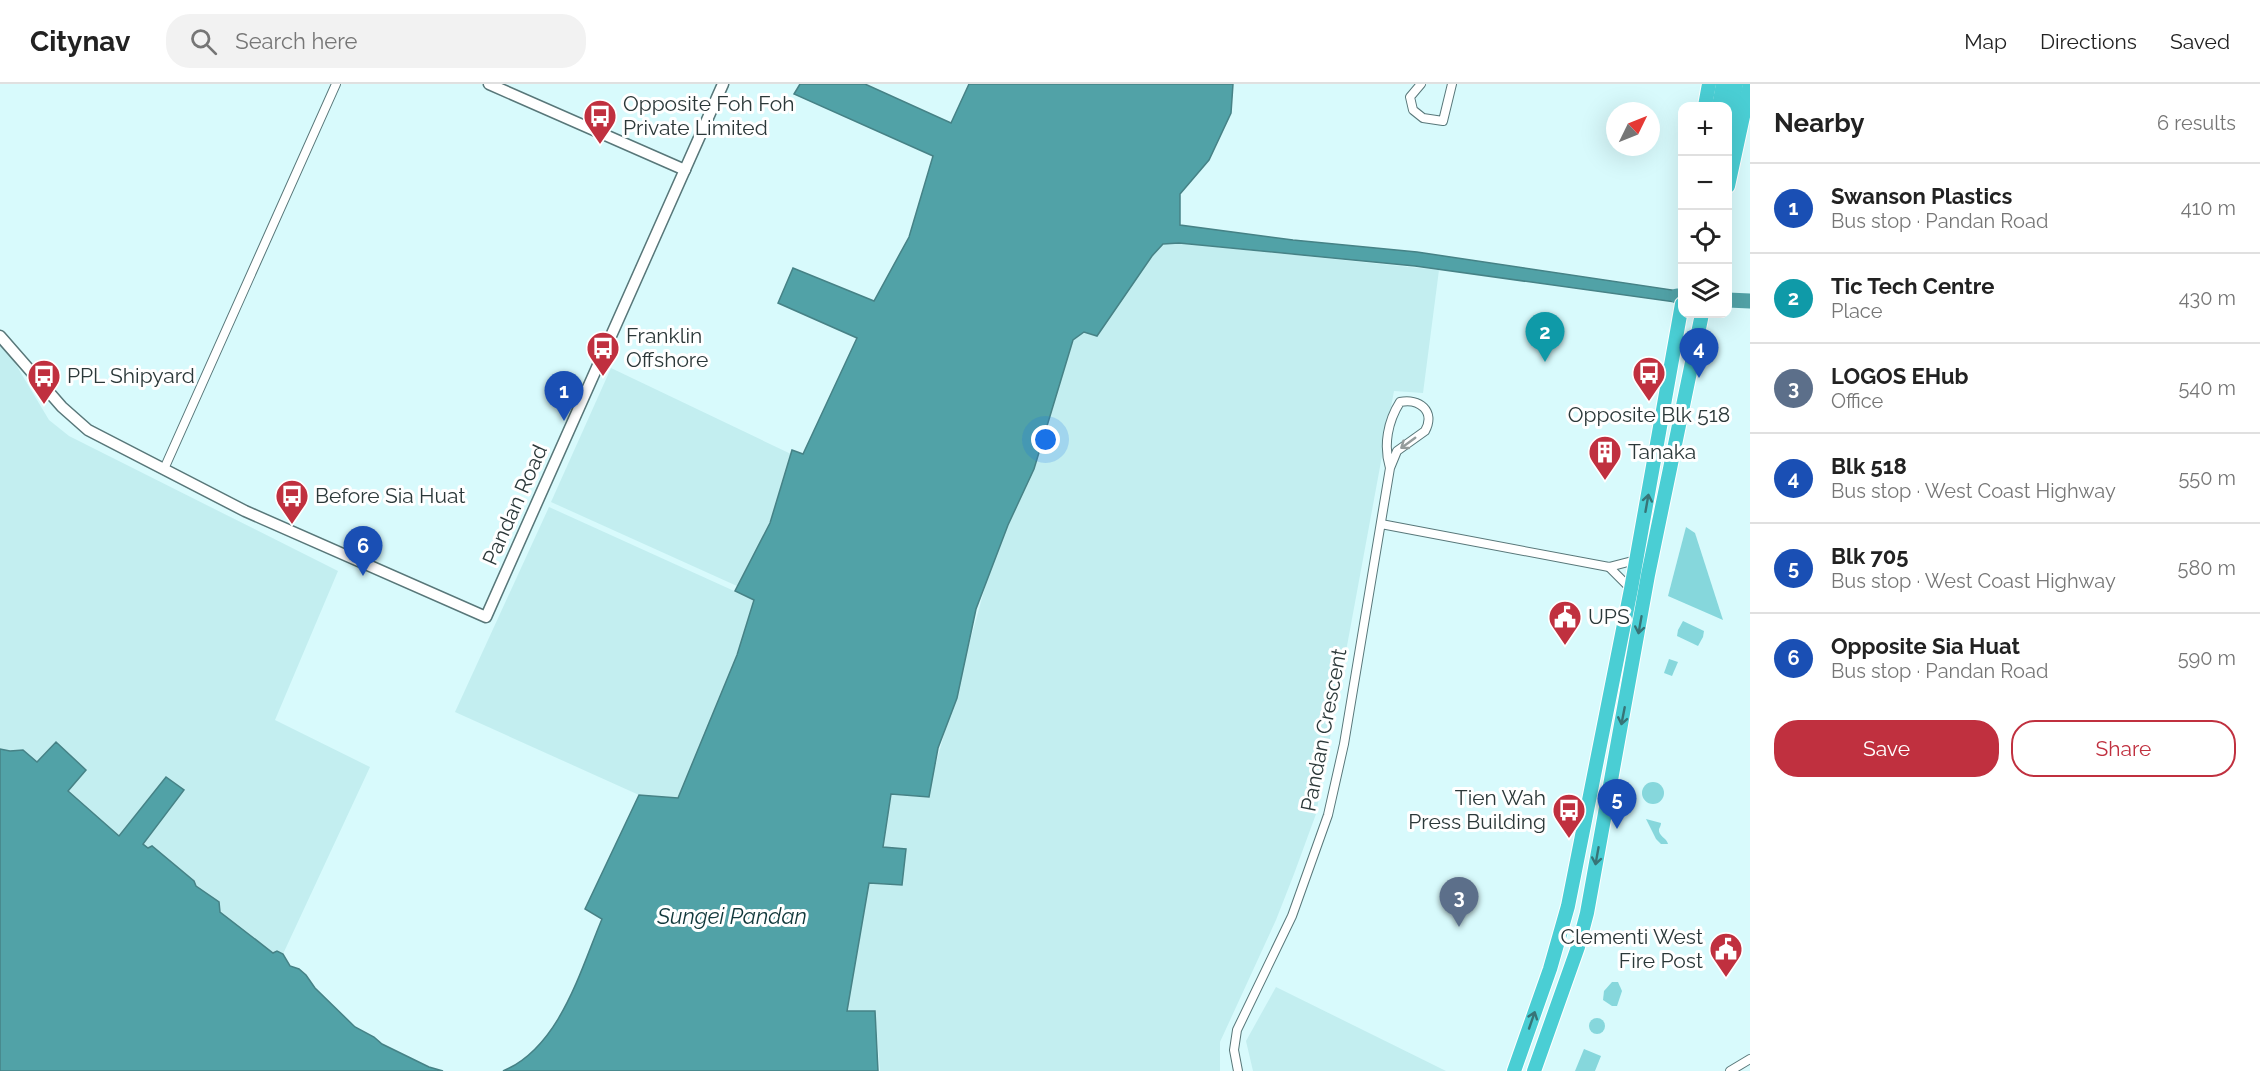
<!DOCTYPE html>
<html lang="en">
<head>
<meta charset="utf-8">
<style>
	body { margin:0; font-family:Raleway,sans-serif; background:#f2f2f2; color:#222 }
	.controls { position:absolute; right:18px; top:18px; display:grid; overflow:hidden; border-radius:12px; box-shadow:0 6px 24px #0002 }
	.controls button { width:54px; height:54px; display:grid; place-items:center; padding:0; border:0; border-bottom:2px solid #e0e0e0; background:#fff; color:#222; font:30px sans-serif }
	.compass { position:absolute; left:1606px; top:18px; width:54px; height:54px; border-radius:50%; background:#fff; box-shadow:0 6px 24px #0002; rotate:47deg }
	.you { position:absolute; left:1046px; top:356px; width:21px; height:21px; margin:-15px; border:4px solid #fff; border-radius:50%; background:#1a73e8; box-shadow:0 0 0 9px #1a73e833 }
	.badge { display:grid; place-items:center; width:39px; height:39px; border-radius:50%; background:#c0303f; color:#fff; font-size:20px; font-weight:700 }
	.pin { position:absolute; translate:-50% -50px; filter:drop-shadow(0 2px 3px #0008) }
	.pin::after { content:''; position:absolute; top:32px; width:21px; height:18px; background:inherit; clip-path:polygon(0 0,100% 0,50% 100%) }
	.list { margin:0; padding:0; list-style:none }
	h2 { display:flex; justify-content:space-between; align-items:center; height:78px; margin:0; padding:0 24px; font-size:26px }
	h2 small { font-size:20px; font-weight:400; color:#767676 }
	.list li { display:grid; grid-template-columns:39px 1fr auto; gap:18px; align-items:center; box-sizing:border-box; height:90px; padding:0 24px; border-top:2px solid #e0e0e0 }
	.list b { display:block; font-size:22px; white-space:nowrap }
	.list p { margin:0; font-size:20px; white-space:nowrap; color:#767676 }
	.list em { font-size:20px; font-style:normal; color:#767676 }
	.actions { display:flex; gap:12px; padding:18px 24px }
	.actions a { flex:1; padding:14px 0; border:2px solid #c0303f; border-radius:24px; text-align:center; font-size:21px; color:#c0303f }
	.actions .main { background:#c0303f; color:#fff }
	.icon { flex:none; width:33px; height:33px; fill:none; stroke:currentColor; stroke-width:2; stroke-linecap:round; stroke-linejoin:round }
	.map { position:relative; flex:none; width:1750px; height:987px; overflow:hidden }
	header { display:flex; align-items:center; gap:36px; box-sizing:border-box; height:84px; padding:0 30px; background:#fff; border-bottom:2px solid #e0e0e0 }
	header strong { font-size:28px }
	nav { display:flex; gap:33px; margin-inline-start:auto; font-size:21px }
	.search { width:420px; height:54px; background:#f2f2f2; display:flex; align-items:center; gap:15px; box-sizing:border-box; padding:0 21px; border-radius:24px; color:#767676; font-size:22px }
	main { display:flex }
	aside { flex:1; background:#fff }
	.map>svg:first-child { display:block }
	.built { fill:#c3eef0 }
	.green { fill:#86d7dc }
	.water { fill:#51a2a7; stroke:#468286; stroke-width:1.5 }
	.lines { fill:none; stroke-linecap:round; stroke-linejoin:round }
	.river { stroke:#51a2a7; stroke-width:15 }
	.minor-casing { stroke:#587779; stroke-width:10 }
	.tertiary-casing { stroke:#587779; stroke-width:13 }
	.trunk-casing { stroke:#fff; stroke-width:16 }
	.minor { stroke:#fff; stroke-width:8 }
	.tertiary { stroke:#fff; stroke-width:10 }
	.trunk { stroke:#4aced4; stroke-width:14 }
	.oneway { stroke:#959c9c }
	.oneway2 { stroke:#377477 }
	.labels { text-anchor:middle; stroke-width:6; stroke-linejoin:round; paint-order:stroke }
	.poi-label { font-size:21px; fill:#2b3839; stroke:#fff; text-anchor:start }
	.street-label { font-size:21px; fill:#2b3839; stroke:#fff }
	.water-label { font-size:22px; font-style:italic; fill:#0f373a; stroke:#fff }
</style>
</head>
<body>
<header>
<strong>Citynav</strong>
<div class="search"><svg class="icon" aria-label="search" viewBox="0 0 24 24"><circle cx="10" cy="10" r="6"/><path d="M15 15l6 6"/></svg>Search here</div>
<nav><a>Map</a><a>Directions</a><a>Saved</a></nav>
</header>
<main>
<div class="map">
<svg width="1750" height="987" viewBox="0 0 1750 987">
	<rect width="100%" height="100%" fill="#d8fafc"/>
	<g class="built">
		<polygon points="1179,159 1439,186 1423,309 1394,307 1316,730 1294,790 1276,836 1220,958 1220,987 880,987 875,927 847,927 869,799 902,801 883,763 891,710 929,712 933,690 997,460 1073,256 1084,248 1163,160"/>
		<polygon points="0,254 49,336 69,352 338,487 275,636 370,683 283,870 277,867 273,869 220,828 219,818 196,802 194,797 152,762 148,764 142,760 184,706 166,693 119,753 68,707 56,658 37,679 23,666 10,667 0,665"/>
		<polygon points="611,284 791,370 770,439 737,502 551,418"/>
		<polygon points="549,423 754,516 737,571 678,715 639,711 455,628"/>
		<polygon points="1276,903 1446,987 1253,987 1246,957"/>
	</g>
	<g class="green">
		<polygon points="1686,443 1695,449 1723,536 1668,512"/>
		<polygon points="1683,537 1704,547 1703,553 1698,562 1677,552 1678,546"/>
		<polygon points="1669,575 1678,578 1672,592 1664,589"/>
		<circle cx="1653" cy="709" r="11"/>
		<path d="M1646 735 1661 739C1661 741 1660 743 1659 745 1658 752 1667 754 1668 760H1661L1656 755Z"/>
		<polygon points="1612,898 1618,898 1622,907 1617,922 1612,922 1603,916 1604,907"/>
		<circle cx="1597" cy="942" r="8"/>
		<polygon points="1584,965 1601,972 1595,987 1575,987"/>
	</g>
	<g class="water">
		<path d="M800 0H865L951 39 969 0H1233L1231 29 1209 76 1180 110V141L1293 156 1417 168 1679 207 1675 218 1415 182 1179 159 1163 160 1152 172 1097 252 1084 248 1073 256 1034 385 1008 441 976 525 957 614 938 664 929 713 891 710 883 763 906 765 902 801 869 799 847 927H875L878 987H503C560 963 580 887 602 835L585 825 639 711 678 714 737 571 754 516 735 507 770 439 792 366 803 370 857 254 778 219 793 184 874 217 909 153 933 72 794 10Z"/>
		<polygon points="56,658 86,686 68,707 119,752 166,693 184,706 143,760 148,764 152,762 194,797 196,802 219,818 220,828 273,869 277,867 283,870 290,882 299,885 306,891 315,904 355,943 374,953 382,960 429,983 443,987 0,987 0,665 10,667 23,666 37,678"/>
	</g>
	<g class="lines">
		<g class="river">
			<polyline points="1677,212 1682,212"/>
			<polyline points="1728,216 1750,217"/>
		</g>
		<defs>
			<g id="minor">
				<polyline points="1421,0 1410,13 1413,26 1423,34 1443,37 1452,0"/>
				<polyline points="164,385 336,0"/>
				<polyline points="1381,440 1609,483 1636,476"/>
				<polyline points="1609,483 1631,505"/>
				<path d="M1238 987 1234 966 1237 946 1292 832 1328 731 1344 660 1390 384 1397 367 1425 347C1436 327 1419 314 1400 318 1388 337 1383 361 1390 384"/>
				<polyline points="1730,987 1750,975"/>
			</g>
			<g id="tertiary">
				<polyline points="489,0 685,86"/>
				<polyline points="0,252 62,323 88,346 245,427 486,533 723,0"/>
			</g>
			<g id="trunk">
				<polyline points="1705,22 1709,0"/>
				<polyline points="1719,22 1723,0"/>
				<polyline points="1728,49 1736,0"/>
				<polyline points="1728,102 1750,0"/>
				<polyline points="1514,987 1550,885 1568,822 1631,505 1682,220"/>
				<polyline points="1534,987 1578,863 1587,829 1648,491 1702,230"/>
			</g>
		</defs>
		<use href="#minor" class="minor-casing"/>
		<use href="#tertiary" class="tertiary-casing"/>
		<use href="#trunk" class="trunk-casing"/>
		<use href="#minor" class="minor"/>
		<use href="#tertiary" class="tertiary"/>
		<use href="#trunk" class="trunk"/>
	</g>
	<defs><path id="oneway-shaft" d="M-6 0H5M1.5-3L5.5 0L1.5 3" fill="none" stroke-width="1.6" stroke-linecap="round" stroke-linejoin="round" transform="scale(1.5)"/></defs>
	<use class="oneway" href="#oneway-shaft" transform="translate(1408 359) rotate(144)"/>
	<g class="oneway2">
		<use href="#oneway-shaft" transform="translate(1647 419) rotate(-80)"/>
		<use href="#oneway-shaft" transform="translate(1640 541) rotate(100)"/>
		<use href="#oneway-shaft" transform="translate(1623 632) rotate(101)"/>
		<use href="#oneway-shaft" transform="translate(1597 772) rotate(100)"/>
		<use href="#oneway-shaft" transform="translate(1532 936) rotate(-71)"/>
	</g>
	<defs>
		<symbol id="bus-pin" viewBox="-11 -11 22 30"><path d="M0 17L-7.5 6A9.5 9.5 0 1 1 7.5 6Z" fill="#c0303f" stroke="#fff"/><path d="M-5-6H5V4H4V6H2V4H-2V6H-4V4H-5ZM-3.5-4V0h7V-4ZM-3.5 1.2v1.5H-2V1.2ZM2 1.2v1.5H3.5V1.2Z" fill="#fff"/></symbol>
		<symbol id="building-pin" viewBox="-11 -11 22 30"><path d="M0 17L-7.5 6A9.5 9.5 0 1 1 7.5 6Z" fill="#c0303f" stroke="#fff"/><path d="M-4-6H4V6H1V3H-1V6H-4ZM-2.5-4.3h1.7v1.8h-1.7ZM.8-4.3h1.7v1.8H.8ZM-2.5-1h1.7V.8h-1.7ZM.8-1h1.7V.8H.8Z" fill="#fff"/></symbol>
		<symbol id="civic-pin" viewBox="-11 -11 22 30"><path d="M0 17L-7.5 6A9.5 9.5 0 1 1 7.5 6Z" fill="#c0303f" stroke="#fff"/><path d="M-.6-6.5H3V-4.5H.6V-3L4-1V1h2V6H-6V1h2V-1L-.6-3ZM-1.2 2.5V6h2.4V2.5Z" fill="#fff"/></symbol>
	</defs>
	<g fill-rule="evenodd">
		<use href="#bus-pin" x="581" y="13" width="38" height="52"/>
		<use href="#bus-pin" x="584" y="245" width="38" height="52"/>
		<use href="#bus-pin" x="1630" y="270" width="38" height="52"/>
		<use href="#bus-pin" x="25" y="273" width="38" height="52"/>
		<use href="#building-pin" x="1586" y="349" width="38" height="52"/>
		<use href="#bus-pin" x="273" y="393" width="38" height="52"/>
		<use href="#civic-pin" x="1546" y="514" width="38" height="52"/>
		<use href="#bus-pin" x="1550" y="707" width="38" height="52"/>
		<use href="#civic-pin" x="1707" y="846" width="38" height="52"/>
	</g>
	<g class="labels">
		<g class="poi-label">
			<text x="623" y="27">Opposite Foh Foh<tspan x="623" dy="24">Private Limited</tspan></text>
			<text x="626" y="259">Franklin<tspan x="626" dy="24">Offshore</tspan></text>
			<text x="67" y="299">PPL Shipyard</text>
			<text x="1649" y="338" text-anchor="middle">Opposite Blk 518</text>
			<text x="1628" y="375">Tanaka</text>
			<text x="315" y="419">Before Sia Huat</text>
			<text x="1588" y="540">UPS</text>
			<text x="1546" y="721" text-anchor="end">Tien Wah<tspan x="1546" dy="24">Press Building</tspan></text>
			<text x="1703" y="860" text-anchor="end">Clementi West<tspan x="1703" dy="24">Fire Post</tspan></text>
		</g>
		<g class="street-label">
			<text transform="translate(515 421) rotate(-66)" y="7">Pandan Road</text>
			<text transform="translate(1324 646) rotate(-79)" y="7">Pandan Crescent</text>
		</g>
		<g class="water-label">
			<text x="732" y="840">Sungei Pandan</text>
		</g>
	</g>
</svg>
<div class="controls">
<button>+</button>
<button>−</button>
<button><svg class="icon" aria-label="locate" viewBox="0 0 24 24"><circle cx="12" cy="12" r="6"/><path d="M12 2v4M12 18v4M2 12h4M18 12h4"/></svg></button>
<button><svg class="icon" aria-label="layers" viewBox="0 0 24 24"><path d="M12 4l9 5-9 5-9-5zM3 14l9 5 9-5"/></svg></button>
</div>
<svg class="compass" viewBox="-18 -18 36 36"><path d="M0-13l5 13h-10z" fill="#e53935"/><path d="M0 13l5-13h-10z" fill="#767676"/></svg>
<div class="you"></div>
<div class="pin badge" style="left:564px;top:337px;background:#1a4fb4">1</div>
<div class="pin badge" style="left:1545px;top:278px;background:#0f9aa8">2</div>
<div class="pin badge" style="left:1459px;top:843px;background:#5c6f8a">3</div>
<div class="pin badge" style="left:1699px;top:294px;background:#1a4fb4">4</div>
<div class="pin badge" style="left:1617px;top:745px;background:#1a4fb4">5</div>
<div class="pin badge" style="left:363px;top:492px;background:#1a4fb4">6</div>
</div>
<aside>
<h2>Nearby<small>6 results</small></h2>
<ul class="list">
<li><span class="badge" style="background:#1a4fb4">1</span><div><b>Swanson Plastics</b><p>Bus stop · Pandan Road</p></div><em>410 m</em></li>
<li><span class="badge" style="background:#0f9aa8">2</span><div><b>Tic Tech Centre</b><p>Place</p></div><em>430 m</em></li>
<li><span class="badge" style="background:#5c6f8a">3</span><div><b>LOGOS EHub</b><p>Office</p></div><em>540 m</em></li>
<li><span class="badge" style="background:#1a4fb4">4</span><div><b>Blk 518</b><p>Bus stop · West Coast Highway</p></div><em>550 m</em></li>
<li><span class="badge" style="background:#1a4fb4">5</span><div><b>Blk 705</b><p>Bus stop · West Coast Highway</p></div><em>580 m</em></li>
<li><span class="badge" style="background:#1a4fb4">6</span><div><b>Opposite Sia Huat</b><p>Bus stop · Pandan Road</p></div><em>590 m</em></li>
</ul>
<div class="actions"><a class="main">Save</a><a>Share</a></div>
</aside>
</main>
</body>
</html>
